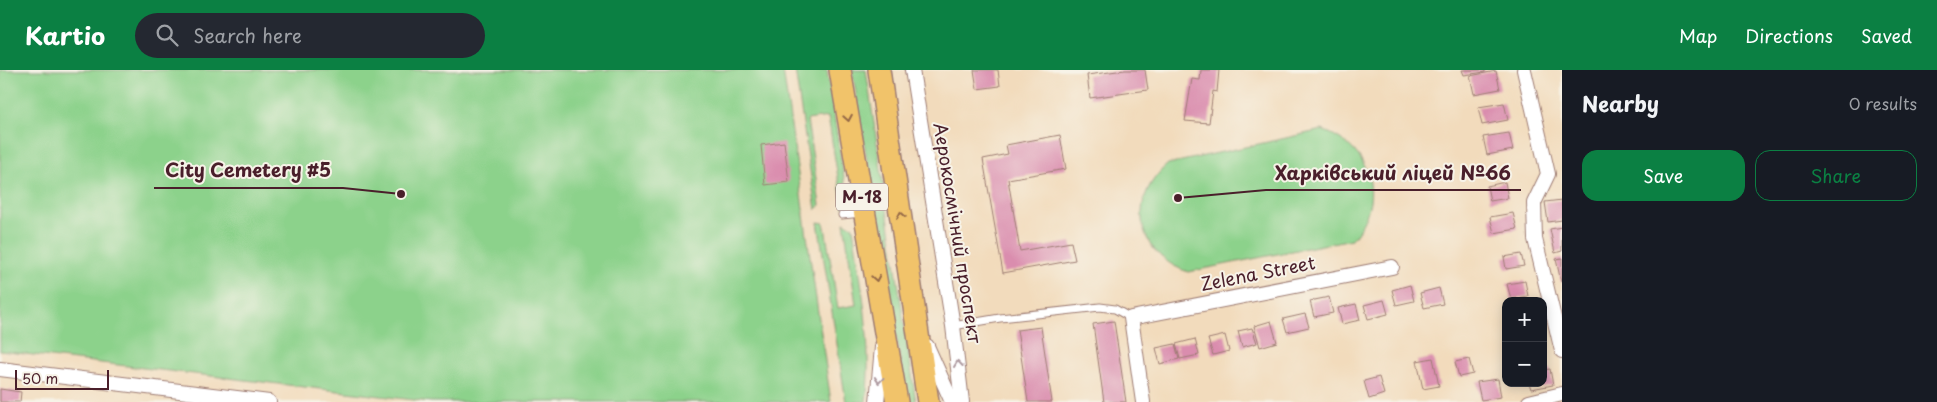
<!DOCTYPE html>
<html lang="en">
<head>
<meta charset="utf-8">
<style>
	body { margin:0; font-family:"Playpen Sans",sans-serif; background:#242831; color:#f1f3f6 }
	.controls { position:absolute; right:15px; bottom:15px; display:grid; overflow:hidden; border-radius:10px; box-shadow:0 2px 12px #0003 }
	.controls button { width:45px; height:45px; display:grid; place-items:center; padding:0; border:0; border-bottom:1px solid #363941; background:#171b24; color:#f1f3f6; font:25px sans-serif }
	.scale { position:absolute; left:15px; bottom:12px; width:94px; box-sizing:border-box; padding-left:5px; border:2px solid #4a1f2b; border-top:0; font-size:14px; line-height:18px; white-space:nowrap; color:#4a1f2b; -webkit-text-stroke:4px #f7f3e8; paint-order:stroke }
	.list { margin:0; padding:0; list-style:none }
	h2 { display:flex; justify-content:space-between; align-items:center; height:65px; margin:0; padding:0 20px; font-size:21px }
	h2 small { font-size:16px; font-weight:400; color:#9ea1a6 }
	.actions { display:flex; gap:10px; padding:15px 20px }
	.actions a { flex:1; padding:11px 0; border:1px solid #0b8043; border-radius:15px; text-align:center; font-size:18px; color:#0b8043 }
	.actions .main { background:#0b8043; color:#fff }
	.icon { flex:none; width:28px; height:28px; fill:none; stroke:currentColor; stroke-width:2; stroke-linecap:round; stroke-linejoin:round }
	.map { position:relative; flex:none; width:1562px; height:332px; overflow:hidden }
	header { display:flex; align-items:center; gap:30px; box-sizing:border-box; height:70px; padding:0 25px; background:#0b8043; color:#fff }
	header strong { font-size:24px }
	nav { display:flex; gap:28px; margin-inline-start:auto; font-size:18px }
	.search { width:350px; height:45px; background:#242831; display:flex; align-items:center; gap:12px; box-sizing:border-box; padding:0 18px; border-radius:28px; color:#9ea1a6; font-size:19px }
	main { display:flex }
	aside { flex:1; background:#171b24 }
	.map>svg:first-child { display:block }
	.green { fill:#8cd28b; stroke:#6b785b }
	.building { fill:#da8dae }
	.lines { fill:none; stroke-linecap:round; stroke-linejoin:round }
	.service-casing { stroke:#9e7d74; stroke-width:9 }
	.minor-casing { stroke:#9e7d74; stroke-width:16 }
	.primary-casing { stroke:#9e7d74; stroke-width:24 }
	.service { stroke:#fff; stroke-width:7 }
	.minor { stroke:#fff; stroke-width:14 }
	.primary { stroke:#f1c36a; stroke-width:21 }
	.oneway { stroke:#956947 }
	.oneway2 { stroke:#ae9aa0 }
	.labels { text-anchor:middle; stroke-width:4; stroke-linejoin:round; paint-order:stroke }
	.shield { fill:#f7f3e8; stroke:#7e5f64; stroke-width:1 }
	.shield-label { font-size:16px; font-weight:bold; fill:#4a1f2b }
	.street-label { font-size:18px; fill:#4a1f2b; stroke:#f7f3e8 }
	.leader { fill:none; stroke:#4a1f2b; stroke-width:2 }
	.callout-dot { fill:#4a1f2b; stroke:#f7f3e8; stroke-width:2 }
	.callout-label { font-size:19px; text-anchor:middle; font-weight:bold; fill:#4a1f2b; stroke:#f7f3e8; stroke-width:4; stroke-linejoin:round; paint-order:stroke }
</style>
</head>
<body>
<header>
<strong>Kartio</strong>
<div class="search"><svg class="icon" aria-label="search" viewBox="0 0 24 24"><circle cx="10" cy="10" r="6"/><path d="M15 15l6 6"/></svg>Search here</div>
<nav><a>Map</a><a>Directions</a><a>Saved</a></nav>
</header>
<main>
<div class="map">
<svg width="1562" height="332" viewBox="0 0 1562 332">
	<rect width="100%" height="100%" fill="#f7f3e8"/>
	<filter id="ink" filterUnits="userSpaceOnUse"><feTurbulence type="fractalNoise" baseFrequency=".02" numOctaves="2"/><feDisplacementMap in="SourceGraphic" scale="10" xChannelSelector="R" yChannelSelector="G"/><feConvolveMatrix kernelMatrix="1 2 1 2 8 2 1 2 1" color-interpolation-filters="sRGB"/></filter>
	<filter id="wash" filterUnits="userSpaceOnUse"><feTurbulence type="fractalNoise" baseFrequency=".0096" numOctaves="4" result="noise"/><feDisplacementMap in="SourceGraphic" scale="20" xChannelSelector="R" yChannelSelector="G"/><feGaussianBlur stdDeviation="1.12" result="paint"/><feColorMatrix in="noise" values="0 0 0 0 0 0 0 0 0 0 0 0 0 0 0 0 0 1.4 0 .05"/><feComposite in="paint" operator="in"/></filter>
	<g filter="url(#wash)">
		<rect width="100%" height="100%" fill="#f2dbbc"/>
		<g class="green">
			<polygon points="0,0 783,0 831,332 431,332 0,281"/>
			<polygon points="795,0 827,0 848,133 843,138 828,47 807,50 820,135 816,140"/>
			<polygon points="852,0 866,0 916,332 907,332"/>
			<path d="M1322 60C1372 78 1386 129 1352 169L1188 202C1136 184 1126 130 1168 94Z"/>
			<path d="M818 152 824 153 825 157 838 238 856 235 844 152 853 157C861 214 873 274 866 332H846Z"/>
		</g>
		<g id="blocks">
			<g class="building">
				<polygon points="974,0 998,0 1000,16 977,19"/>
				<polygon points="1125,0 1145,0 1148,20 1090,28 1087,5"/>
				<polygon points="1201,0 1219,0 1217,22 1213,21 1209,53 1185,51 1192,9 1200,10"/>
				<polygon points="1462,0 1485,0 1485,2 1464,5"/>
				<polygon points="1496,1 1500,19 1474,24 1470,6"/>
				<polygon points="1504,33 1508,50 1482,55 1478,37"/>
				<polygon points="1509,63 1513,80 1487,85 1483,67"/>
				<polygon points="1060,65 1066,99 1008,109 1020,181 1071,172 1075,190 1003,203 983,89 1008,84 1006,75"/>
				<polygon points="784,72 789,112 765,115 761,75"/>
				<polygon points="1505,112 1508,128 1490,131 1487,116"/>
				<polygon points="1562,130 1562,150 1548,152 1545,132"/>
				<polygon points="1513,143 1517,159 1494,163 1490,147"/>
				<polygon points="1562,157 1562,181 1555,183 1550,159"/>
				<polygon points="1521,184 1524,196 1506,199 1504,187"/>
				<polygon points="1562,188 1562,212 1561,212 1556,189"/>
				<polygon points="1525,211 1528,226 1511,229 1507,214"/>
				<polygon points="1410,215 1414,231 1396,235 1392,220"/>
				<polygon points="1439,218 1443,234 1424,238 1420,223"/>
				<polygon points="1329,227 1333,243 1314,247 1310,231"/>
				<polygon points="1384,230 1388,244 1368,249 1364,235"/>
				<polygon points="1356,234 1360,250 1342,254 1338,238"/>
				<polygon points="1305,244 1309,257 1287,262 1283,249"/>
				<polygon points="1114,251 1126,332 1104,332 1093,254"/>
				<polygon points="1271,251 1277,272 1260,277 1254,256"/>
				<polygon points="1041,257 1052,332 1028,332 1017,260"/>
				<polygon points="1252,258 1257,273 1242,277 1238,261"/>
				<polygon points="1225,265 1229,281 1213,285 1208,269"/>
				<polygon points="1195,269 1199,285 1180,289 1176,274"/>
				<polygon points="1175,274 1179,289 1160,294 1156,278"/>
				<polygon points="1433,288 1439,316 1423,319 1417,291"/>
				<polygon points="1469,289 1473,304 1459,307 1455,292"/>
				<polygon points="1550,299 1553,315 1531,319 1529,313 1543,313 1543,300"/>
				<polygon points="1379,307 1384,324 1369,329 1364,311"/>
				<polygon points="1498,309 1501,327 1481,330 1477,312"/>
				<polygon points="0,319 21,322 20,332 0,332"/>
			</g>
		</g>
	</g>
	<g filter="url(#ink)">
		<use href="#blocks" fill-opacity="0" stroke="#9e7d74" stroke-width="1"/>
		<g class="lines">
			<defs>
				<g id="service">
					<polyline points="842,145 862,143"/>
					<polyline points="953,256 1000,248 1100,237 1115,239 1131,248"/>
				</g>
				<g id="minor">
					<polyline points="912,0 953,256 962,332"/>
					<polyline points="1524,0 1548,104 1534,133 1535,169 1562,281"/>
					<polyline points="927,276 952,332"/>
					<polyline points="0,299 269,332"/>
					<polyline points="877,332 882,277"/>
					<polyline points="1143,332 1131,248 1392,197"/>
					<polyline points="1529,332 1562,324"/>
				</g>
				<g id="primary">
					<polyline points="840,0 897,332"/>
					<polyline points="879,0 928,332"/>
				</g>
			</defs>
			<use href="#service" class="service-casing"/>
			<use href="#minor" class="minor-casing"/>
			<use href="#primary" class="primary-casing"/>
			<use href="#service" class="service"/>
			<use href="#minor" class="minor"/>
			<use href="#primary" class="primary"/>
		</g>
		<defs><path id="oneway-chevron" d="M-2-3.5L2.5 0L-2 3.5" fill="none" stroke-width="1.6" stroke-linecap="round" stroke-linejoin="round" transform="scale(1.25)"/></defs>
		<g class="oneway">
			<use href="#oneway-chevron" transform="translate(848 48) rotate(80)"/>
			<use href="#oneway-chevron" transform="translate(901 145) rotate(-99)"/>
			<use href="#oneway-chevron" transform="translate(876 208) rotate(80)"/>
		</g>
		<g class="oneway2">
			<use href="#oneway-chevron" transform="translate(958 294) rotate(-97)"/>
			<use href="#oneway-chevron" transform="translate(879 310) rotate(95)"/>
		</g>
	</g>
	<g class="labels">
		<rect class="shield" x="836" y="113.5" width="52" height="27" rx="4"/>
		<g class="shield-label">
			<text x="862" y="133">М-18</text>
		</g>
		<g class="street-label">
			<text transform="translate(957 163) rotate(81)" y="6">Аерокосмічний проспект</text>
			<text transform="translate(1258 204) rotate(-11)" y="6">Zelena Street</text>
		</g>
	</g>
	<path class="leader" d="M401 124L343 118H154M1178 128L1266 120H1521"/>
	<g class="callout-dot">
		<circle cx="401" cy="124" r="5"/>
		<circle cx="1178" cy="128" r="5"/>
	</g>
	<g class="callout-label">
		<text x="248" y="107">City Cemetery #5</text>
		<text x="1393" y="110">Харківський ліцей №66</text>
	</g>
</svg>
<div class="controls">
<button>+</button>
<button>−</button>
</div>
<div class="scale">50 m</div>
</div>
<aside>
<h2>Nearby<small>0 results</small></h2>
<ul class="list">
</ul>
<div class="actions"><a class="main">Save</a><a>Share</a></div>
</aside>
</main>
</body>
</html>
